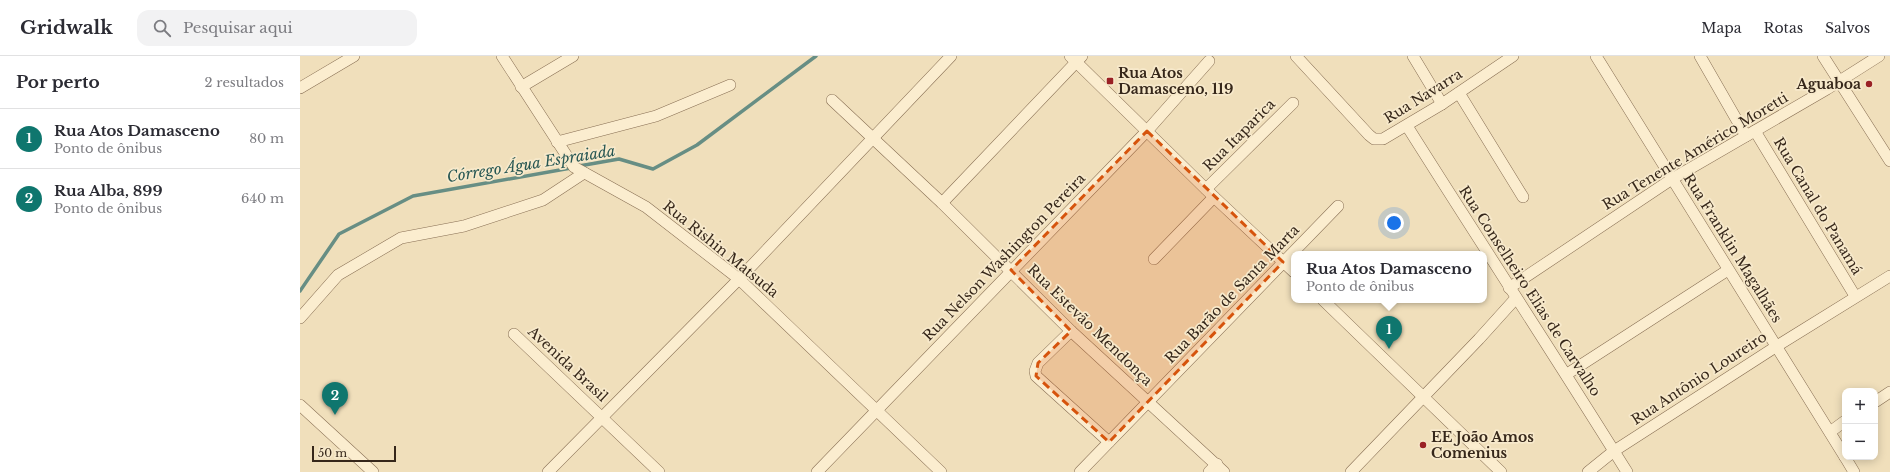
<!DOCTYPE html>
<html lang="pt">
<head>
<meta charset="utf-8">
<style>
	body { margin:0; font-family:"Libre Baskerville",serif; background:#f2f2f3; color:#2b2b33 }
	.controls { position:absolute; right:12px; bottom:12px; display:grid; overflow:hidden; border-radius:8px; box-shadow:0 2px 10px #0003 }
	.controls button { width:36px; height:36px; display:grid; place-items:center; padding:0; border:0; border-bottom:1px solid #e1e1e2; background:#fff; color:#2b2b33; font:20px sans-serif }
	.scale { position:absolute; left:12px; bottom:10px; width:84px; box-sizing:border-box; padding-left:4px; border:2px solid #36271a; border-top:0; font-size:11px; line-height:14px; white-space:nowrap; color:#36271a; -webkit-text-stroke:3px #f7e9cb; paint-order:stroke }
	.you { position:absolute; left:1094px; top:167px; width:14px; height:14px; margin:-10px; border:3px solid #fff; border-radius:50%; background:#1a73e8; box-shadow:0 0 0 6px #1a73e833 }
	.badge { display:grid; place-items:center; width:26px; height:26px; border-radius:50%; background:#0f766e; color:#fff; font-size:13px; font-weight:700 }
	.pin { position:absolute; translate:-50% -33px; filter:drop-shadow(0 1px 2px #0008) }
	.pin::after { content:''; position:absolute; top:21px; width:14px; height:12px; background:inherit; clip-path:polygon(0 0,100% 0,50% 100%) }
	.popup { position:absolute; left:991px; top:195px; width:196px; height:52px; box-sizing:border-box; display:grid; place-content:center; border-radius:8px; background:#fff; filter:drop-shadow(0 1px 3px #0005); font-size:13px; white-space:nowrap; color:#7c7c81 }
	.popup b { font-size:15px; color:#2b2b33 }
	.popup::after { content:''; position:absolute; left:50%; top:100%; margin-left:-8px; border:8px solid transparent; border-top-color:#fff }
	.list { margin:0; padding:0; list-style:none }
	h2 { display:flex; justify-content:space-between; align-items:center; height:52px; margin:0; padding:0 16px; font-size:17px }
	h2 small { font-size:13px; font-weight:400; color:#7c7c81 }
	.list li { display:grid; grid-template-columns:26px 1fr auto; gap:12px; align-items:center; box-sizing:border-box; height:60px; padding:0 16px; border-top:1px solid #e1e1e2 }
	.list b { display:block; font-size:15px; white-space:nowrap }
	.list p { margin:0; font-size:13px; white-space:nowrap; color:#7c7c81 }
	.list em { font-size:13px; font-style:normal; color:#7c7c81 }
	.icon { flex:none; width:22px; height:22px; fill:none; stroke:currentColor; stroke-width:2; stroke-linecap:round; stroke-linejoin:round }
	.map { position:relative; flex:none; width:1590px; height:416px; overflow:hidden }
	header { display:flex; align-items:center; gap:24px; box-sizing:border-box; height:56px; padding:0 20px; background:#fff; border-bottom:1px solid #e1e1e2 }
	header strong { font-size:19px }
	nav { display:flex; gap:22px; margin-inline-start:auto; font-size:14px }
	.search { width:280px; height:36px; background:#f2f2f3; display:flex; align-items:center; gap:10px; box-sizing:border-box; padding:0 14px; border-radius:12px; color:#7c7c81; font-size:15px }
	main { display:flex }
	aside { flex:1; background:#fff }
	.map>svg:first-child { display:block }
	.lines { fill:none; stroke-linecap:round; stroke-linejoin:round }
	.stream { stroke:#678e84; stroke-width:3.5 }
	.minor-casing { stroke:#886f54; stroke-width:12 }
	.minor { stroke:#fbedcf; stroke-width:11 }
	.marked { fill:#d6540d; fill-opacity:0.2; stroke:#d6540d; stroke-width:3; stroke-dasharray:8 5; stroke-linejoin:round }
	.poi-dot { fill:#9a2125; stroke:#f7e9cb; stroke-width:1.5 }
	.labels { text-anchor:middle; stroke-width:3.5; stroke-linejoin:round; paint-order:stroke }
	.poi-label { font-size:14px; font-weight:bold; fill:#36271a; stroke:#f7e9cb; text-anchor:start }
	.street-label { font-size:14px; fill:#36271a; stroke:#f7e9cb }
	.water-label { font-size:15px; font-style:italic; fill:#285753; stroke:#f7e9cb }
</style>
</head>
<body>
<header>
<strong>Gridwalk</strong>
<div class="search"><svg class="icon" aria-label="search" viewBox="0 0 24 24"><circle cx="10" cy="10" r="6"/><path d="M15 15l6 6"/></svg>Pesquisar aqui</div>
<nav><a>Mapa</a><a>Rotas</a><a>Salvos</a></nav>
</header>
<main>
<aside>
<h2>Por perto<small>2 resultados</small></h2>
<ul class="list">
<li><span class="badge">1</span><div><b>Rua Atos Damasceno</b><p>Ponto de ônibus</p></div><em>80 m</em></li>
<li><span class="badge">2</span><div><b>Rua Alba, 899</b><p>Ponto de ônibus</p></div><em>640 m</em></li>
</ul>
</aside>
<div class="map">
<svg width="1590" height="416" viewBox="0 0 1590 416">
	<rect width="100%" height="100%" fill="#f0dfbb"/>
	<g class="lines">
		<g class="stream">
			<polyline points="279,110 319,103 353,113 397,89 516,0"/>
			<polyline points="0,235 39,178 113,140 271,112"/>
		</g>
		<defs>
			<g id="minor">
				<polyline points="202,0 274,111 346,151 439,223 641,416"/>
				<polyline points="770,0 914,141 994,216"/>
				<polyline points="996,0 1069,79 1074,83 1083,83 1142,48 1213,0"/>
				<polyline points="1113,0 1142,48"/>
				<polyline points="1296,0 1545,401"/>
				<polyline points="1400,0 1446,80"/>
				<polyline points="1523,0 1590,105"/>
				<polyline points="221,31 273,0"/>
				<polyline points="0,32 54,0"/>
				<polyline points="1159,37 1223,141"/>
				<polyline points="532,44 642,147 771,275 924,416"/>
				<path d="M1107 70C1180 186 1255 300 1327 416"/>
				<polyline points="1455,75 1555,240"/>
				<polyline points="257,86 356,60 430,29"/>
				<polyline points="906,133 993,47"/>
				<polyline points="642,147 782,0"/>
				<polyline points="854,203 914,141"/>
				<polyline points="1209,232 1372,123 1527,33 1579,0"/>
				<polyline points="1023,244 1201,416"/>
				<polyline points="0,262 38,219 101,182 164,170 243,144 284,117"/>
				<polyline points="771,275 738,307 735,315 736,320 809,386"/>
				<polyline points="214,278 359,416"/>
				<polyline points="1267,318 1428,214"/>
				<polyline points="1575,346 1590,336"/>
				<polyline points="0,349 73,416"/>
				<polyline points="1530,376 1545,365"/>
				<polyline points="1545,401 1554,416"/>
				<polyline points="248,416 439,223 651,0"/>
				<polyline points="517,416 847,75 909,5"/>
				<polyline points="780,416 1038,150"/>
				<polyline points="909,416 917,408"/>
				<polyline points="1051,416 1179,283 1216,242"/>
				<polyline points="1288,416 1314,395 1477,290 1590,220"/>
			</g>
		</defs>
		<use href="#minor" class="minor-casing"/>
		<use href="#minor" class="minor"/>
	</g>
	<path class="marked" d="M847 75 983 206 809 386 736 320 738 307 771 275 711 214Z"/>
	<g class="poi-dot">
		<rect x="806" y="21" width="8" height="8" rx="2"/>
		<circle cx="1569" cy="28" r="4"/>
		<circle cx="1123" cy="389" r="4"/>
	</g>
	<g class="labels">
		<g class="poi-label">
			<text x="818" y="22">Rua Atos<tspan x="818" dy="16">Damasceno, 119</tspan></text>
			<text x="1561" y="33" text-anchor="end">Aguaboa</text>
			<text x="1131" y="386">EE João Amos<tspan x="1131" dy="16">Comenius</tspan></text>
		</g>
		<g class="street-label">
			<text transform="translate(1123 40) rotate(-32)" y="5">Rua Navarra</text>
			<text transform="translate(939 79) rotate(-45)" y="5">Rua Itaparica</text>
			<text transform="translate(1395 95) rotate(-31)" y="5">Rua Tenente Américo Moretti</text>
			<text transform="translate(1518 150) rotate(59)" y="5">Rua Canal do Panamá</text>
			<text transform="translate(1433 192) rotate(58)" y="5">Rua Franklin Magalhães</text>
			<text transform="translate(421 193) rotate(39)" y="5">Rua Rishin Matsuda</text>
			<text transform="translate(704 201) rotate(-46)" y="5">Rua Nelson Washington Pereira</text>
			<text transform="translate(1230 235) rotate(57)" y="5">Rua Conselheiro Elias de Carvalho</text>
			<text transform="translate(932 238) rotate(-46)" y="5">Rua Barão de Santa Marta</text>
			<text transform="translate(790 269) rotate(44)" y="5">Rua Estevão Mendonça</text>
			<text transform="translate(268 308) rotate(43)" y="5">Avenida Brasil</text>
			<text transform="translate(1399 322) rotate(-33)" y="5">Rua Antônio Loureiro</text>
		</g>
		<g class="water-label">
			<text transform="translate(231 108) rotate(-9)" y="5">Córrego Água Espraiada</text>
		</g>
	</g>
</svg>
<div class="controls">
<button>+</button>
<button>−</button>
</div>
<div class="scale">50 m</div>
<div class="you"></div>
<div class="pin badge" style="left:1089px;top:293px">1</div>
<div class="popup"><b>Rua Atos Damasceno</b>Ponto de ônibus</div>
<div class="pin badge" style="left:35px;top:359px">2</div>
</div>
</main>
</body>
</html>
